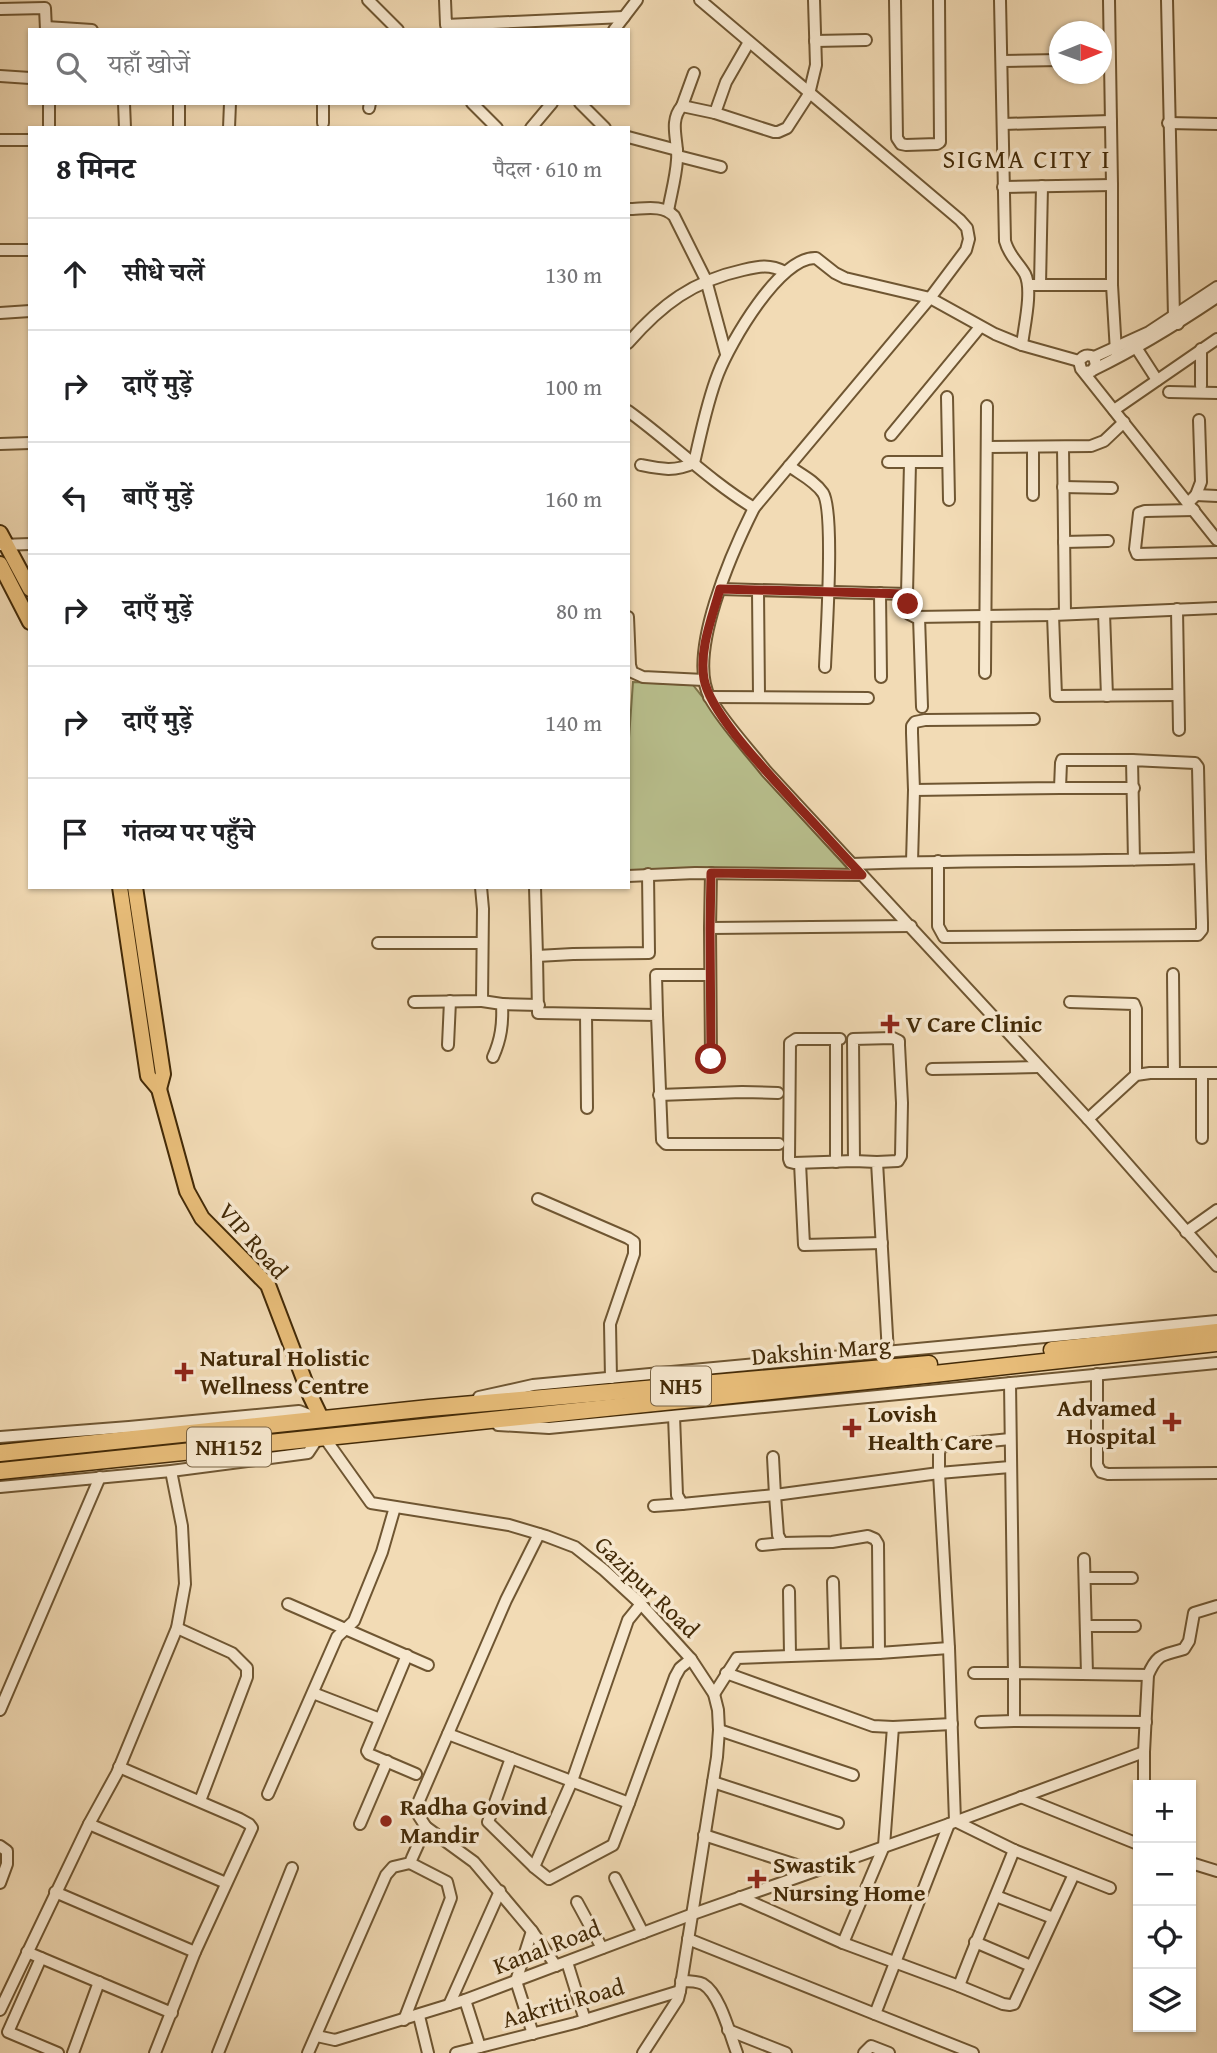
<!DOCTYPE html>
<html lang="hi">
<head>
<meta charset="utf-8">
<style>
	body { margin:0; font-family:"Gentium Book Plus","Noto Serif Devanagari",serif; background:#f6f6f6; color:#202124 }
	.controls { position:absolute; right:21px; bottom:21px; display:grid; overflow:hidden; border-radius:0px; box-shadow:0 2px 5px #0004 }
	.controls button { width:63px; height:63px; display:grid; place-items:center; padding:0; border:0; border-bottom:2px solid #e0e0e0; background:#fff; color:#202124; font:35px sans-serif }
	.compass { position:absolute; left:1049px; top:21px; width:63px; height:63px; border-radius:50%; background:#fff; box-shadow:0 2px 5px #0004; rotate:89deg }
	.stop { position:absolute; width:21px; height:21px; margin:-16px; border:5px solid #8f2418; border-radius:50%; background:#fff }
	.stop.end { background:#8f2418; border-color:#fff; box-shadow:0 2px 7px #0008 }
	.list { margin:0; padding:0; list-style:none }
	h2 { display:flex; justify-content:space-between; align-items:center; height:91px; margin:0; padding:0 28px; font-size:30px }
	h2 small { font-size:23px; font-weight:400; color:#757577 }
	.list li { display:grid; grid-template-columns:46px 1fr auto; gap:21px; align-items:center; box-sizing:border-box; height:112px; padding:0 28px; border-top:2px solid #e0e0e0 }
	.list b { display:block; font-size:26px; white-space:nowrap }
	.list em { font-size:23px; font-style:normal; color:#757577 }
	.icon { flex:none; width:38px; height:38px; fill:none; stroke:currentColor; stroke-width:2; stroke-linecap:round; stroke-linejoin:round }
	.map { position:relative; flex:none; width:1217px; height:2053px; overflow:hidden }
	.search { position:absolute; background:#fff; box-shadow:0 2px 5px #0004; left:28px; top:28px; width:602px; height:77px; display:flex; align-items:center; gap:18px; box-sizing:border-box; padding:0 24px; border-radius:0px; color:#757577; font-size:26px }
	.panel { position:absolute; background:#fff; box-shadow:0 2px 5px #0004; left:28px; top:126px; width:602px; height:763px; border-radius:0px }
	.map>svg:first-child { display:block }
	.green { fill:#b9c08e; stroke:#7e754a; stroke-width:2 }
	.lines { fill:none; stroke-linecap:round; stroke-linejoin:round }
	.minor-casing { stroke:#6f5632; stroke-width:14 }
	.major-casing { stroke:#432a07; stroke-width:18 }
	.highway-casing { stroke:#432a07; stroke-width:19 }
	.minor { stroke:#f7e8cf; stroke-width:10 }
	.major { stroke:#e9be7a; stroke-width:14 }
	.highway { stroke:#e9be7a; stroke-width:16 }
	.route { stroke:#8f2418; stroke-width:9 }
	.poi-dot { fill:#8f2418; stroke:#f7e8cf; stroke-width:2.5 }
	.labels { text-anchor:middle; stroke-width:7; stroke-linejoin:round; paint-order:stroke }
	.shield { fill:#f7e8cf; stroke:#796343; stroke-width:2 }
	.shield-label { font-size:23px; font-weight:bold; fill:#432a07 }
	.poi-label { font-size:24px; font-weight:bold; fill:#432a07; stroke:#f7e8cf; text-anchor:start }
	.street-label { font-size:24px; fill:#432a07; stroke:#f7e8cf }
	.neighbourhood-label { font-size:26px; letter-spacing:2px; fill:#432a07; stroke:#f7e8cf }
</style>
</head>
<body>
<div class="map">
<svg width="1217" height="2053" viewBox="0 0 1217 2053">
	<rect width="100%" height="100%" fill="#f2dbb5"/>
	<filter id="stains"><feTurbulence type="fractalNoise" baseFrequency=".00286" numOctaves="4"/><feColorMatrix values="0 0 0 0 .2 0 0 0 0 .09 0 0 0 0 .02 0 0 0 .5 -.17"/></filter>
	<radialGradient id="worn" r=".72"><stop offset=".6" stop-color="#630" stop-opacity="0"/><stop offset="1" stop-color="#630" stop-opacity=".3"/></radialGradient>
	<polygon class="green" points="633,682 693,685 774,788 849,870 628,871 628,752"/>
	<g class="lines">
		<defs>
			<g id="minor">
				<polyline points="368,0 398,30"/>
				<polyline points="445,0 446,25 624,17"/>
				<path d="M700 0 960 220 967 228 969 239 966 250 930 298 754 508C733 550 686 654 710 698 724 723 748 748 766 771L1088 1119 1217 1266"/>
				<polyline points="895,0 897,138 901,144 906,145 937,144 940,142 939,0"/>
				<path d="M1000 0 1005 241C1009 256 1018 262 1025 274 1033 290 1024 327 1022 345"/>
				<polyline points="1167,0 1174,317 1178,324"/>
				<polyline points="0,9 45,8 46,30"/>
				<polyline points="46,27 92,30"/>
				<polyline points="614,30 637,0"/>
				<polyline points="815,41 866,40"/>
				<polyline points="1002,61 1060,60"/>
				<polyline points="0,76 30,78"/>
				<polyline points="124,103 125,128"/>
				<polyline points="323,103 323,123"/>
				<polyline points="472,103 497,128"/>
				<polyline points="580,103 605,128"/>
				<polyline points="682,106 694,73"/>
				<polyline points="369,108 370,103"/>
				<polyline points="715,113 726,82 749,42"/>
				<polyline points="1168,123 1217,124"/>
				<polyline points="1003,124 1111,121"/>
				<polyline points="49,128 49,103"/>
				<polyline points="179,128 179,103"/>
				<polyline points="229,128 230,103"/>
				<polyline points="531,128 552,103"/>
				<polyline points="628,137 677,150"/>
				<polyline points="0,140 30,140"/>
				<polyline points="678,156 721,167"/>
				<polyline points="1003,187 1112,185"/>
				<path d="M628 209C644 209 662 204 674 216L706 280 726 354"/>
				<path d="M668 211C671 194 676 177 677 160 679 142 668 122 682 106L715 113 774 132H778L787 128 809 94 816 65 814 0"/>
				<polyline points="0,250 30,250"/>
				<polyline points="1029,285 1112,285 1112,185 1109,0"/>
				<polyline points="1040,285 1042,186"/>
				<polyline points="1112,285 1116,352"/>
				<polyline points="0,313 30,311"/>
				<path d="M628 343C662 304 693 281 743 270 760 266 770 264 785 272"/>
				<polyline points="1137,349 1157,380"/>
				<polyline points="1201,349 1201,386"/>
				<polyline points="1094,357 1149,332 1217,287"/>
				<path d="M1095 369C1138 348 1177 324 1217 297"/>
				<path d="M1085 372 1092 371 1096 365 1094 357C1087 354 1084 355 1079 361L1081 369 1217 540"/>
				<polyline points="1169,392 1217,393"/>
				<polyline points="947,397 949,500"/>
				<polyline points="1114,410 1217,339"/>
				<path d="M628 411C671 442 708 480 754 508"/>
				<polyline points="891,435 980,327"/>
				<polyline points="0,444 30,443"/>
				<polyline points="987,447 1091,446 1104,441 1124,422"/>
				<polyline points="1063,447 1065,614"/>
				<polyline points="888,462 948,462"/>
				<path d="M641 465C661 469 675 472 694 463 701 433 707 402 718 374 730 343 780 256 816 258L835 273 845 278 930 298 995 334 1022 345 1079 361"/>
				<path d="M789 466C800 474 815 481 823 493 835 512 826 638 825 667"/>
				<polyline points="1063,487 1112,488"/>
				<polyline points="1033,495 1033,447"/>
				<polyline points="1196,495 1217,496"/>
				<polyline points="1188,503 1196,495 1201,482 1199,420"/>
				<polyline points="1194,510 1145,511 1139,513 1135,549 1137,554 1217,552"/>
				<polyline points="1064,542 1108,541"/>
				<polyline points="1,545 30,544"/>
				<polyline points="720,589 907,594 909,614 915,617 1053,615 1217,608"/>
				<polyline points="758,591 759,696"/>
				<polyline points="880,593 881,677"/>
				<polyline points="907,594 910,463"/>
				<polyline points="1177,609 1179,730"/>
				<polyline points="1104,613 1107,696"/>
				<polyline points="1053,615 1056,696 1178,695"/>
				<polyline points="628,617 630,665 632,672 643,677 704,680"/>
				<polyline points="919,617 922,707"/>
				<polyline points="985,673 987,406"/>
				<polyline points="709,697 868,698"/>
				<polyline points="1060,788 1134,788"/>
				<polyline points="914,790 1060,788 1061,763 1062,760 1132,760"/>
				<polyline points="938,861 938,926 944,937 1193,935 1198,935 1202,930 1202,923 1200,858"/>
				<polyline points="912,862 914,790 912,733 912,726 915,722 925,720 1034,719"/>
				<path d="M852 864C968 860 1084 862 1200 858L1198 767 1195 763 1132 760 1134 860"/>
				<polyline points="648,874 649,953 573,954 537,956 538,1013 657,1015 662,1140 666,1144 779,1144"/>
				<polyline points="628,876 695,873 862,875"/>
				<polyline points="535,887 537,956"/>
				<polyline points="710,928 911,926"/>
				<polyline points="378,943 481,943"/>
				<polyline points="1173,974 1174,1073"/>
				<path d="M482 1001 502 1004C503 1024 501 1039 493 1057"/>
				<polyline points="414,1002 482,1001 483,909 481,887"/>
				<polyline points="1070,1002 1134,1004 1136,1009 1136,1075"/>
				<polyline points="502,1004 539,1005"/>
				<polyline points="586,1014 587,1108"/>
				<polyline points="657,1015 656,975 710,975"/>
				<polyline points="836,1039 796,1039 790,1043 789,1159 790,1162 794,1163 854,1161 877,1162 888,1353"/>
				<polyline points="448,1045 450,1001"/>
				<polyline points="711,1059 710,928 711,873"/>
				<polyline points="932,1069 1039,1067"/>
				<polyline points="1202,1073 1202,1138"/>
				<polyline points="659,1095 742,1092 778,1093"/>
				<polyline points="1088,1119 1136,1075 1150,1073 1217,1073"/>
				<polyline points="854,1161 853,1039 893,1038 899,1041 899,1045 902,1103 901,1156 898,1161 877,1162"/>
				<polyline points="836,1162 836,1039 840,1039"/>
				<polyline points="800,1163 804,1245 882,1243"/>
				<polyline points="538,1199 628,1238 634,1242 634,1254 610,1324 611,1378"/>
				<polyline points="1186,1232 1217,1210"/>
				<polyline points="1097,1374 1097,1465 1101,1472 1108,1474 1217,1473"/>
				<polyline points="479,1397 533,1385 1217,1321"/>
				<polyline points="674,1416 677,1495 682,1504 775,1495 778,1535 782,1543 832,1542 868,1536 875,1539 878,1544 879,1653 737,1658 714,1694"/>
				<polyline points="498,1425 549,1428 1217,1363"/>
				<polyline points="0,1437 129,1427 299,1411 317,1418"/>
				<polyline points="324,1437 371,1503 509,1525 546,1536 575,1547 604,1570 641,1604 691,1659 714,1694 718,1710 719,1730 717,1757 680,1991 678,1999 643,2053"/>
				<polyline points="1010,1439 941,1446 939,1453 939,1473 1010,1467"/>
				<polyline points="773,1457 775,1495 939,1473 949,1648 955,1821 1014,1850 1110,1888"/>
				<polyline points="0,1487 171,1471 308,1453 318,1438"/>
				<polyline points="654,1506 682,1504"/>
				<polyline points="762,1545 782,1543"/>
				<polyline points="1084,1559 1087,1674"/>
				<polyline points="1085,1578 1132,1578"/>
				<polyline points="833,1582 835,1654"/>
				<polyline points="789,1591 790,1655"/>
				<polyline points="288,1604 428,1665"/>
				<polyline points="1086,1626 1135,1626"/>
				<polyline points="177,1628 232,1653 247,1668 247,1677 200,1801"/>
				<polyline points="879,1653 949,1648"/>
				<polyline points="407,1655 367,1751 369,1754 416,1774"/>
				<polyline points="726,1673 873,1726 893,1727 952,1724"/>
				<polyline points="974,1673 1014,1673 1010,1383"/>
				<polyline points="313,1693 380,1719"/>
				<polyline points="0,1710 100,1477"/>
				<polyline points="981,1722 1014,1721"/>
				<polyline points="1146,1722 1014,1721 1014,1673 1148,1675"/>
				<polyline points="719,1730 853,1775"/>
				<polyline points="448,1734 629,1803 675,1677 680,1668 691,1659"/>
				<polyline points="511,1758 488,1822 534,1867 549,1879 613,1845 629,1803"/>
				<polyline points="119,1767 240,1819 249,1824 252,1828 195,1952 155,2053"/>
				<polyline points="713,1782 838,1823"/>
				<polyline points="1144,1785 1144,1752"/>
				<polyline points="268,1794 337,1637 354,1621 382,1552 395,1507"/>
				<polyline points="1021,1797 1138,1844"/>
				<polyline points="89,1824 226,1883"/>
				<polyline points="360,1824 387,1761"/>
				<polyline points="949,1824 875,2014 973,2053"/>
				<polyline points="426,1827 474,1862 532,1931 556,1966"/>
				<polyline points="704,1835 815,1871"/>
				<polyline points="0,1846 7,1851 7,1864 0,1883"/>
				<polyline points="1191,1863 1217,1871"/>
				<polyline points="534,1867 572,1781 628,1620 641,1604"/>
				<polyline points="615,1878 643,1933"/>
				<polyline points="55,1892 195,1952"/>
				<polyline points="996,1896 1053,1918"/>
				<polyline points="740,1897 843,1943 959,1986 1003,2004 1010,2005 1014,2004 1074,1874"/>
				<polyline points="577,1902 602,1948"/>
				<polyline points="532,1931 516,1981 533,2034"/>
				<polyline points="688,1939 875,2014"/>
				<polyline points="975,1942 1031,1966"/>
				<polyline points="843,1943 884,1846 893,1727"/>
				<polyline points="27,1952 172,2013"/>
				<polyline points="41,1958 8,2032 58,2053"/>
				<polyline points="567,1962 585,2020"/>
				<path d="M681 1981C689 1981 697 1981 703 1984 720 1994 730 2035 737 2053"/>
				<path d="M959 1986C976 1940 996 1896 1014 1850"/>
				<polyline points="465,2000 480,2047"/>
				<polyline points="449,2005 500,1891"/>
				<polyline points="0,2010 89,1824 117,1773 177,1628 185,1584 182,1526 171,1471"/>
				<polyline points="419,2016 428,2053"/>
				<polyline points="404,2020 451,1898 447,1882 410,1863"/>
				<polyline points="728,2030 786,2053"/>
				<path d="M317 2036 335 2040 465 2000 693 1914 949 1824 1144 1752 1148 1675C1158 1652 1163 1656 1184 1649L1189 1641 1194 1613 1217 1606"/>
				<polyline points="73,2053 99,1982"/>
				<polyline points="218,2053 292,1868"/>
				<polyline points="308,2053 386,1875 393,1867 410,1863 412,1858 426,1827 415,1810 506,1600 539,1534"/>
				<polyline points="456,2053 575,2023 680,1991"/>
				<polyline points="864,2053 871,2046 889,2053"/>
			</g>
			<g id="major">
				<polyline points="0,533 30,589"/>
				<polyline points="0,564 30,622"/>
				<polyline points="120,887 148,1076 159,1089 187,1191 202,1218 268,1285 310,1395 322,1420"/>
				<polyline points="135,887 163,1074 159,1089"/>
			</g>
			<g id="highway">
				<polyline points="1052,1350 1217,1332"/>
				<polyline points="0,1453 429,1408 929,1364"/>
				<polyline points="0,1471 934,1374 1217,1343"/>
			</g>
		</defs>
		<use href="#minor" class="minor-casing"/>
		<use href="#major" class="major-casing"/>
		<use href="#highway" class="highway-casing"/>
		<use href="#minor" class="minor"/>
		<use href="#major" class="major"/>
		<use href="#highway" class="highway"/>
	</g>
	<g class="lines">
		<path class="route" d="M711 1059 710 928 711 873 862 875C840 852 818 827 796 804 771 776 710 714 704 679 699 649 712 618 720 589L907 594 908 604"/>
	</g>
	<g class="poi-dot">
		<path d="M886.5 1013.5h7v7h7v7h-7v7h-7v-7h-7v-7h7z"/>
		<path d="M180.5 1361.5h7v7h7v7h-7v7h-7v-7h-7v-7h7z"/>
		<path d="M1168.5 1411.5h7v7h7v7h-7v7h-7v-7h-7v-7h7z"/>
		<path d="M848.5 1417.5h7v7h7v7h-7v7h-7v-7h-7v-7h7z"/>
		<circle cx="386" cy="1821" r="7"/>
		<path d="M753.5 1868.5h7v7h7v7h-7v7h-7v-7h-7v-7h7z"/>
	</g>
	<g class="labels">
		<g class="shield">
			<rect x="651" y="1366.5" width="60" height="39" rx="5"/>
			<rect x="187" y="1427.5" width="84" height="39" rx="5"/>
		</g>
		<g class="shield-label">
			<text x="681" y="1394">NH5</text>
			<text x="229" y="1455">NH152</text>
		</g>
		<g class="poi-label">
			<text x="906" y="1032">V Care Clinic</text>
			<text x="200" y="1366">Natural Holistic<tspan x="200" dy="28">Wellness Centre</tspan></text>
			<text x="1156" y="1416" text-anchor="end">Advamed<tspan x="1156" dy="28">Hospital</tspan></text>
			<text x="868" y="1422">Lovish<tspan x="868" dy="28">Health Care</tspan></text>
			<text x="400" y="1815">Radha Govind<tspan x="400" dy="28">Mandir</tspan></text>
			<text x="773" y="1873">Swastik<tspan x="773" dy="28">Nursing Home</tspan></text>
		</g>
		<g class="street-label">
			<text transform="translate(253 1241) rotate(49)" y="8">VIP Road</text>
			<text transform="translate(821 1351) rotate(-5)" y="8">Dakshin Marg</text>
			<text transform="translate(647 1587) rotate(44)" y="8">Gazipur Road</text>
			<text transform="translate(547 1947) rotate(-21)" y="8">Kanal Road</text>
			<text transform="translate(563 2003) rotate(-16)" y="8">Aakriti Road</text>
		</g>
		<g class="neighbourhood-label">
			<text x="1027" y="168">SIGMA CITY I</text>
		</g>
	</g>
	<rect width="100%" height="100%" filter="url(#stains)"/>
	<rect width="100%" height="100%" fill="url(#worn)"/>
</svg>
<div class="controls">
<button>+</button>
<button>−</button>
<button><svg class="icon" aria-label="locate" viewBox="0 0 24 24"><circle cx="12" cy="12" r="6"/><path d="M12 2v4M12 18v4M2 12h4M18 12h4"/></svg></button>
<button><svg class="icon" aria-label="layers" viewBox="0 0 24 24"><path d="M12 4l9 5-9 5-9-5zM3 14l9 5 9-5"/></svg></button>
</div>
<svg class="compass" viewBox="-18 -18 36 36"><path d="M0-13l5 13h-10z" fill="#e53935"/><path d="M0 13l5-13h-10z" fill="#757577"/></svg>
<div class="stop" style="left:711px;top:1059px"></div>
<div class="stop end" style="left:908px;top:604px"></div>
<div class="search"><svg class="icon" aria-label="search" viewBox="0 0 24 24"><circle cx="10" cy="10" r="6"/><path d="M15 15l6 6"/></svg>यहाँ खोजें</div>
<section class="panel">
<h2>8 मिनट<small>पैदल · 610 m</small></h2>
<ul class="list">
<li><svg class="icon" aria-label="ahead" viewBox="0 0 24 24"><path d="M12 20V5M6 11l6-6 6 6"/></svg><div><b>सीधे चलें</b></div><em>130 m</em></li>
<li><svg class="icon" aria-label="right" viewBox="0 0 24 24"><path d="M7 20v-9h11M14 6l5 5-5 5"/></svg><div><b>दाएँ मुड़ें</b></div><em>100 m</em></li>
<li><svg class="icon" aria-label="left" viewBox="0 0 24 24"><path d="M17 20v-9H6M10 6l-5 5 5 5"/></svg><div><b>बाएँ मुड़ें</b></div><em>160 m</em></li>
<li><svg class="icon" aria-label="right" viewBox="0 0 24 24"><path d="M7 20v-9h11M14 6l5 5-5 5"/></svg><div><b>दाएँ मुड़ें</b></div><em>80 m</em></li>
<li><svg class="icon" aria-label="right" viewBox="0 0 24 24"><path d="M7 20v-9h11M14 6l5 5-5 5"/></svg><div><b>दाएँ मुड़ें</b></div><em>140 m</em></li>
<li><svg class="icon" aria-label="arrive" viewBox="0 0 24 24"><path d="M6 21V4h12l-3 4 3 4H6"/></svg><div><b>गंतव्य पर पहुँचे</b></div></li>
</ul>
</section>
</div>
</body>
</html>
